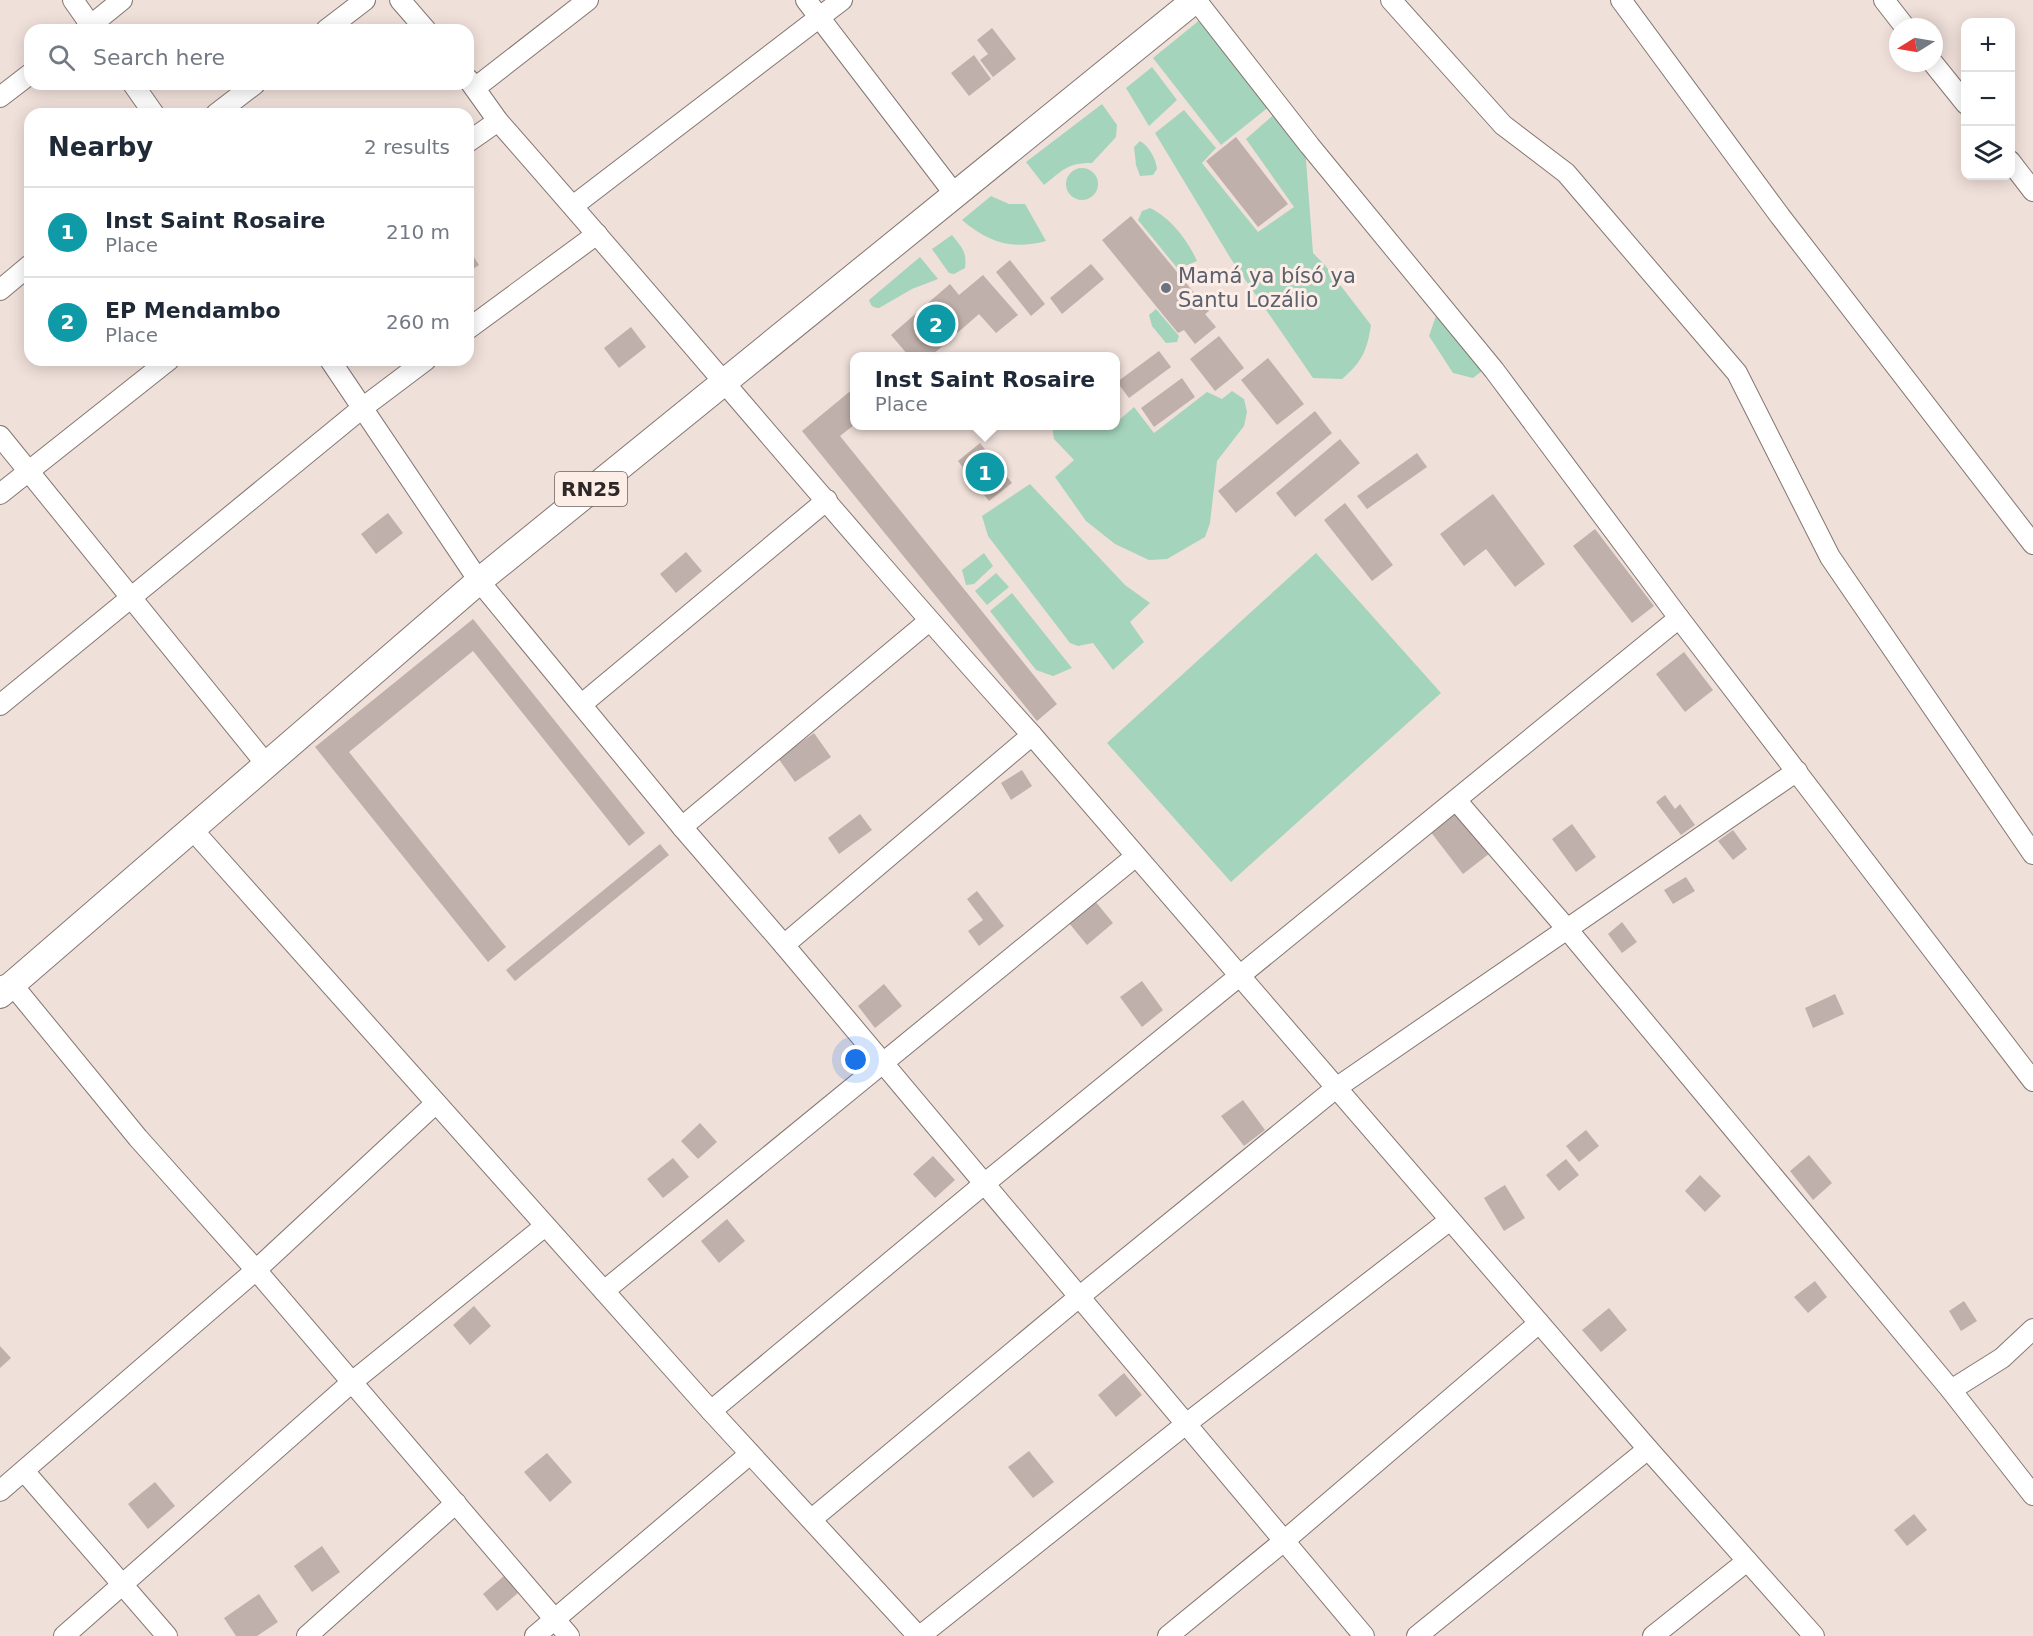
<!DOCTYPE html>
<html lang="en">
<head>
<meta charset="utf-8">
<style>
	body { margin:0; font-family:"DejaVu Sans",sans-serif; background:#f6f6f7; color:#1f2937 }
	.controls { position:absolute; right:18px; top:18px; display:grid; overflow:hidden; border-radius:12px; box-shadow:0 3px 15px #0003 }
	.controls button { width:54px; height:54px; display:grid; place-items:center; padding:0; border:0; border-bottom:2px solid #e0e1e3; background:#fff; color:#1f2937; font:30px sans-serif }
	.compass { position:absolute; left:1889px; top:18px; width:54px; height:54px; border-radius:50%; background:#fff; box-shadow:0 3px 15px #0003; rotate:259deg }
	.you { position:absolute; left:856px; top:1060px; width:21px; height:21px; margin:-15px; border:4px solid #fff; border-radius:50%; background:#1a73e8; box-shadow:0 0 0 9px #1a73e833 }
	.badge { display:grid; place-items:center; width:39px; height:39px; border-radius:50%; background:#1a73e8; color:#fff; font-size:20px; font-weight:700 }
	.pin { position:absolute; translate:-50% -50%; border:3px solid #fff; box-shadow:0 2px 6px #0006 }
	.popup { position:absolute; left:850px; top:352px; width:270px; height:78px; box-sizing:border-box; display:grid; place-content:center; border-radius:12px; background:#fff; filter:drop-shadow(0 2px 4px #0005); font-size:20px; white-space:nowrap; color:#747a83 }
	.popup b { font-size:22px; color:#1f2937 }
	.popup::after { content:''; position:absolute; left:50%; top:100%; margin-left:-12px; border:12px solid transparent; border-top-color:#fff }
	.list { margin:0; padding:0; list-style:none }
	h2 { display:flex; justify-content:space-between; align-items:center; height:78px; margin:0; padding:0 24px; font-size:26px }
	h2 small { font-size:20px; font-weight:400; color:#747a83 }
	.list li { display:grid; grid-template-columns:39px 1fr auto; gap:18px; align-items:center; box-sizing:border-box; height:90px; padding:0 24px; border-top:2px solid #e0e1e3 }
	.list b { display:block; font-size:22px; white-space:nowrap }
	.list p { margin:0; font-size:20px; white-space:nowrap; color:#747a83 }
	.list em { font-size:20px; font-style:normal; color:#747a83 }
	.icon { flex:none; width:33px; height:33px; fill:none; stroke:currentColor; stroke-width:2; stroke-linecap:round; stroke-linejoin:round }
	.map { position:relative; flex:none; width:2033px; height:1636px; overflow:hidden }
	.search { position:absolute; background:#fff; box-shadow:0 3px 15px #0003; left:24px; top:24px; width:450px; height:66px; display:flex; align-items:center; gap:15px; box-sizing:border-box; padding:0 21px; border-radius:18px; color:#747a83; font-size:22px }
	.panel { position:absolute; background:#fff; box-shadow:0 3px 15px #0003; left:24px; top:108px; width:450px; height:258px; border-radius:18px }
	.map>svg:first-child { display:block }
	.green { fill:#a4d4bc }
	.building { fill:#c0b0ab }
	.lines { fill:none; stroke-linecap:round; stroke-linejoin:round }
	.minor-casing { stroke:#847671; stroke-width:22 }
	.major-casing { stroke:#847671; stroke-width:28 }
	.minor { stroke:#fff; stroke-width:20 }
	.major { stroke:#fff; stroke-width:26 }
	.worship-dot { fill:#6b7280; stroke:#fdede7; stroke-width:2 }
	.labels { text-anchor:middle; stroke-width:6; stroke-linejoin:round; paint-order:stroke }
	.shield { fill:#fdede7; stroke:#6c6360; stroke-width:1.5 }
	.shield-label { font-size:20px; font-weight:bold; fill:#2e2826 }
	.worship-label { font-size:21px; fill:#5b616d; stroke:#fdede7; text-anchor:start }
</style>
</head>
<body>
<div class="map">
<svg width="2033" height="1636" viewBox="0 0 2033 1636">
	<rect width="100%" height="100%" fill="#f0e0da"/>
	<g class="green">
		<polygon points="1201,19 1270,106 1221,145 1153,58"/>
		<polygon points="1152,67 1177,100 1149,126 1126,88"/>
		<path d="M1102 104 1117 125 1116 137 1092 163C1067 163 1063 170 1044 185L1026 162Z"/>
		<path d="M1184 110 1216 148 1202 163 1258 232 1294 207 1246 139 1277 112 1305 147 1313 253 1324 264 1371 325C1367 351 1362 362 1342 379L1313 378 1231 259 1155 133Z"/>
		<path d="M1140 141C1149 146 1156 159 1157 169L1153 175 1140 176 1136 165 1134 147Z"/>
		<circle cx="1082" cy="184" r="16"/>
		<path d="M991 196 1009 204H1025L1046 241C1013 250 989 243 962 220Z"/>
		<path d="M1150 208C1171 218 1188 241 1197 261L1178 269 1138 220 1142 211Z"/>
		<path d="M952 235C962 248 967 251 965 268L954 274 949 273 932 249Z"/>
		<path d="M920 257 938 279 912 289 879 308C873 308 871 306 869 300Z"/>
		<polygon points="1156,309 1179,336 1177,342 1166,343 1152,326 1149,315"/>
		<polygon points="1436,316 1482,371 1473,378 1453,373 1429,336"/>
		<polygon points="1232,391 1244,399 1247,412 1244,426 1217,461 1210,523 1205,537 1167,559 1149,560 1115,544 1086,521 1055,477 1074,460 1054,439 1052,426 1103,426 1109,429 1134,407 1154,433 1207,392 1222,399"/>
		<polygon points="1030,484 1125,585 1150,603 1130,622 1144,642 1113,670 1093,643 1078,646 1070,643 988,536 982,516"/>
		<polygon points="984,553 993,566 974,584 966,585 962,570"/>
		<polygon points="1316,553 1441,693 1231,882 1107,743"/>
		<polygon points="996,573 1009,587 987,605 975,591"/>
		<polygon points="1012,593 1072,668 1053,676 1036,670 990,611"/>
	</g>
	<g class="building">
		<polygon points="992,28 1016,59 993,77 980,60 988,54 977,40"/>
		<polygon points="974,55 991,79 969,96 951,73"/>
		<polygon points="1236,137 1288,204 1258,227 1206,161"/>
		<polygon points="1131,216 1209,311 1205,314 1216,327 1195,344 1184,330 1178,333 1102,240"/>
		<polygon points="468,248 479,265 468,272"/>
		<polygon points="1010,260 1045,304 1031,316 996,272"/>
		<polygon points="1091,264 1104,279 1062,314 1050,298"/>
		<polygon points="983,275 1018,315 996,333 979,314 931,356 909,356 891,335 950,284 959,295"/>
		<polygon points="631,327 646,347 619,368 604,348"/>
		<polygon points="1219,336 1244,368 1215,391 1190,359"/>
		<polygon points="1159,351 1171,367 1129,398 1117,382"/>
		<polygon points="1268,358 1304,404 1277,425 1241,380"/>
		<polygon points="1182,378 1195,397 1154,427 1141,408"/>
		<polygon points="854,388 854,425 840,436 1057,704 1037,721 802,431"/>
		<polygon points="1315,411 1332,433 1236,513 1218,491"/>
		<polygon points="1340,439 1360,463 1295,517 1276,493"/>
		<polygon points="980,443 1012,483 989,501 958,461"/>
		<polygon points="1417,453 1427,467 1367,509 1357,496"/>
		<polygon points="1493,494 1545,564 1515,587 1486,549 1464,566 1440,534"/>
		<polygon points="1345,503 1393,565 1372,581 1324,520"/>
		<polygon points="388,513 403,533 376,554 361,534"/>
		<polygon points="1595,529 1654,606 1632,623 1573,546"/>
		<polygon points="686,552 702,571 676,593 660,574"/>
		<polygon points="473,619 645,833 629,846 473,651 349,752 506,947 488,962 315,747"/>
		<polygon points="1684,652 1713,690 1685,712 1656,674"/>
		<polygon points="814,733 831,757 795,782 778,758"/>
		<polygon points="1022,770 1032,786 1011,800 1001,783"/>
		<polygon points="1665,795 1675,809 1680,804 1695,825 1681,835 1656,802"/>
		<polygon points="1460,807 1494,850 1463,874 1430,831"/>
		<polygon points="860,814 872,830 839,854 828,838"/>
		<polygon points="1572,824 1596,857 1576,872 1552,839"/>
		<polygon points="1733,830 1747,849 1733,860 1718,841"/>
		<polygon points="660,844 669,855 515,981 506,970"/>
		<polygon points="1686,877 1695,891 1673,904 1664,890"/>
		<polygon points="977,891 1004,926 979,946 968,931 983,920 967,899"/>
		<polygon points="1095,901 1113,923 1087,945 1069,923"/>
		<polygon points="1622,922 1637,942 1622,953 1608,934"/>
		<polygon points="1142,981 1163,1010 1142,1027 1120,997"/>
		<polygon points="884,984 902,1006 875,1028 858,1006"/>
		<polygon points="1835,994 1844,1014 1813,1028 1805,1008"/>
		<polygon points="1243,1100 1265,1130 1244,1146 1221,1116"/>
		<polygon points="700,1123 717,1142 698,1159 681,1141"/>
		<polygon points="1586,1130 1599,1146 1579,1162 1566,1146"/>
		<polygon points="1809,1155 1832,1183 1813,1200 1790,1171"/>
		<polygon points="933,1156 955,1180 935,1198 913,1174"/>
		<polygon points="673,1158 689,1177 663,1198 647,1179"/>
		<polygon points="1566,1159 1579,1175 1559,1191 1546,1175"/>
		<polygon points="1700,1175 1721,1196 1705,1212 1685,1191"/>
		<polygon points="1505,1185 1525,1218 1504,1231 1484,1198"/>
		<polygon points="727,1219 745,1241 719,1263 701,1241"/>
		<polygon points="1815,1281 1827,1297 1808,1313 1794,1297"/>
		<polygon points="1964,1301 1977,1321 1961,1331 1949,1311"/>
		<polygon points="474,1306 491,1326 470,1345 453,1325"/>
		<polygon points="1609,1308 1627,1330 1601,1352 1582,1330"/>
		<polygon points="0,1346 11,1358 0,1368"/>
		<polygon points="1124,1373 1142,1395 1116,1417 1098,1395"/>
		<polygon points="1029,1451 1054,1482 1033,1498 1008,1467"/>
		<polygon points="547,1453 572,1482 550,1502 524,1472"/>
		<polygon points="155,1482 175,1506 148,1529 128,1504"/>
		<polygon points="1914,1514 1927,1530 1907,1546 1894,1530"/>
		<polygon points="322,1546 340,1572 312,1592 294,1566"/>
		<polygon points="504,1576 518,1593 497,1611 483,1594"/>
		<polygon points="259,1594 278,1622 257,1636 236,1636 224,1618"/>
	</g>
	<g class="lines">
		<defs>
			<g id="minor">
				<polyline points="73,0 94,30"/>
				<polyline points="400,0 426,30"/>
				<polyline points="806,0 956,196"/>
				<polyline points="1196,0 1310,146 1494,370 1679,618 2033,1081"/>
				<polyline points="1391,0 1503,125 1566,173 1737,373 1830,557 2033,854"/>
				<polyline points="1621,0 1780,216 2033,544"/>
				<polyline points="1884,0 1905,27"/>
				<polyline points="85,30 122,0"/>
				<polyline points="326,30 365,0"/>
				<polyline points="1933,63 1966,104"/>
				<path d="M468 79 498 121C677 324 850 534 1032 735L1648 1449 1814 1636"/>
				<polyline points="133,84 154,114"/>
				<polyline points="475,88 588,0"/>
				<polyline points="0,97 30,74"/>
				<polyline points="216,114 255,84"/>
				<polyline points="468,142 498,121"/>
				<polyline points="2010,161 2033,191"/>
				<polyline points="573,206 842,0"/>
				<polyline points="0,290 30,265"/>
				<polyline points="468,329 597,234"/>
				<polyline points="330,360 479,581 682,827 784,945 1364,1636"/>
				<polyline points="0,436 266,764"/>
				<polyline points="0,494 169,360"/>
				<polyline points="582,704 827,500"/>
				<polyline points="0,705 361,409 426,360"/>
				<polyline points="1456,800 1567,929 1951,1390 2033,1495"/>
				<polyline points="682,827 929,621"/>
				<polyline points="191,828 711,1411 918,1636"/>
				<polyline points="784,945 1032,735"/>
				<polyline points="0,987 11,983 138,1138 256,1270 569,1636"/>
				<polyline points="604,1291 1136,856"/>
				<polyline points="1951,1390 2002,1358 2033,1329"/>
				<polyline points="711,1411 984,1184 1679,618"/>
				<polyline points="24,1471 167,1636"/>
				<polyline points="0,1491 256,1270 436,1103"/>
				<polyline points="812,1519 1079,1297 1336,1088 1797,771"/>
				<polyline points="64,1636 352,1382 545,1226"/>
				<polyline points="307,1636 456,1503"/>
				<polyline points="535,1636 750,1454"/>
				<polyline points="920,1636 1186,1424 1450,1220"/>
				<polyline points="1168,1636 1284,1541 1539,1323"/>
				<polyline points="1417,1636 1648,1449"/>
				<polyline points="1653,1636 1747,1561"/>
			</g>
			<polyline id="major" points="0,995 479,581 1195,0"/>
		</defs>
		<use href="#minor" class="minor-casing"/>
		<use href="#major" class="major-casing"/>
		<use href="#minor" class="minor"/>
		<use href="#major" class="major"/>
	</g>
	<circle class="worship-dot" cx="1166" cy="288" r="6"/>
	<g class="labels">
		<rect class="shield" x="555" y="472" width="72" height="34" rx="4.5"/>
		<g class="shield-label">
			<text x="591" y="496">RN25</text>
		</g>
		<g class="worship-label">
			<text x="1178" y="283">Mamá ya bísó ya<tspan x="1178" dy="24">Santu Lozálio</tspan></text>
		</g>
	</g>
</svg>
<div class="controls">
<button>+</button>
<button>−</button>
<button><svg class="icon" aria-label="layers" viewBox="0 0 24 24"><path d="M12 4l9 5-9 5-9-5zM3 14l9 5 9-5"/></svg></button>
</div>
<svg class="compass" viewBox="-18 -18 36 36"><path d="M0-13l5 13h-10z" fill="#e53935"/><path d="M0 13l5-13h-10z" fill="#747a83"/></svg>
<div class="you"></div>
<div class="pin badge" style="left:985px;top:472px;background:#0f9aa8">1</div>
<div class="popup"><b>Inst Saint Rosaire</b>Place</div>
<div class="pin badge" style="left:936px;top:324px;background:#0f9aa8">2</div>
<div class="search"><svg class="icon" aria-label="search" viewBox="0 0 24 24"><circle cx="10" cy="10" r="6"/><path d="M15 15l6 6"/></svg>Search here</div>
<section class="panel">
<h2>Nearby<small>2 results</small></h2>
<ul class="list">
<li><span class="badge" style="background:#0f9aa8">1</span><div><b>Inst Saint Rosaire</b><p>Place</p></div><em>210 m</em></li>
<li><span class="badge" style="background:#0f9aa8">2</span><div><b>EP Mendambo</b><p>Place</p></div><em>260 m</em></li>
</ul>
</section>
</div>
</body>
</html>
